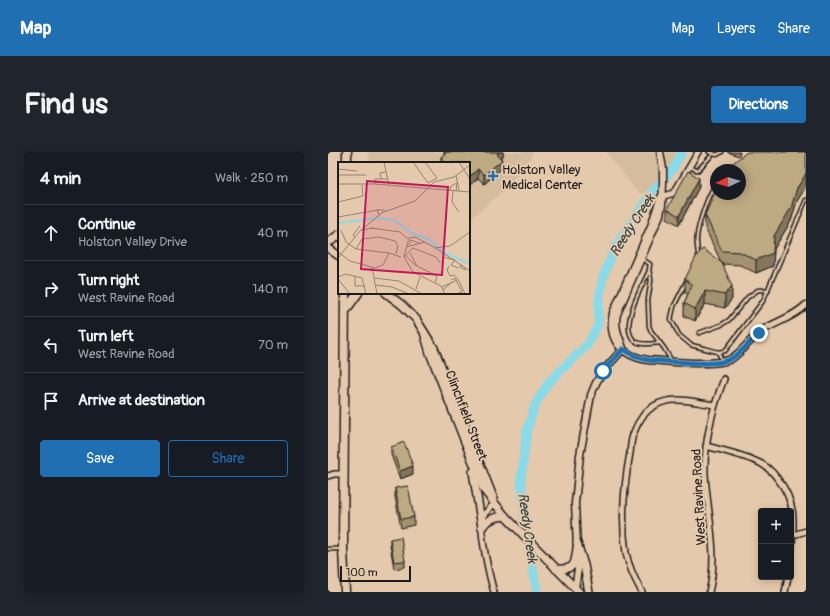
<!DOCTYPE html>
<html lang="en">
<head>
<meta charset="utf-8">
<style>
	body { margin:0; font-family:Pangolin,sans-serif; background:#20242c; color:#f1f3f6 }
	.controls { position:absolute; right:12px; bottom:12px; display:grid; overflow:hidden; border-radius:4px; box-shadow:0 2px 10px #0003 }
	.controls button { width:36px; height:36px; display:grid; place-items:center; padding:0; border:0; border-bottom:1px solid #363941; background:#171b24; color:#f1f3f6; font:20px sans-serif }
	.compass { position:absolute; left:382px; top:12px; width:36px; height:36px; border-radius:50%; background:#171b24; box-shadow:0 2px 10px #0003; rotate:266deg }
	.scale { position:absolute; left:12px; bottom:10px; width:71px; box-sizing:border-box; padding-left:4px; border:2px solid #1c1c1c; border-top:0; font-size:11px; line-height:14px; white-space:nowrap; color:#1c1c1c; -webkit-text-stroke:3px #e5c9ac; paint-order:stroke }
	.stop { position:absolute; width:12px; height:12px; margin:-9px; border:3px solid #1f6fb2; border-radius:50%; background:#fff }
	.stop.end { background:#1f6fb2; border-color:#fff; box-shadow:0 1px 4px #0008 }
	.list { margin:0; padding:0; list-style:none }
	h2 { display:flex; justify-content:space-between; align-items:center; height:52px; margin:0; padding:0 16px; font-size:17px }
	h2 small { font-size:13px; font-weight:400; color:#9ea1a6 }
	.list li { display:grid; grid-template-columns:26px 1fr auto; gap:12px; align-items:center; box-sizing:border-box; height:56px; padding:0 16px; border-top:1px solid #363941 }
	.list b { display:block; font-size:15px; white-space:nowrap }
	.list p { margin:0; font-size:13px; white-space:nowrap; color:#9ea1a6 }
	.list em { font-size:13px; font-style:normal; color:#9ea1a6 }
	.actions { display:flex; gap:8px; padding:12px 16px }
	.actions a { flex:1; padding:9px 0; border:1px solid #1f6fb2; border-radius:4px; text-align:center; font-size:14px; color:#1f6fb2 }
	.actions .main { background:#1f6fb2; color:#fff }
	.icon { flex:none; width:22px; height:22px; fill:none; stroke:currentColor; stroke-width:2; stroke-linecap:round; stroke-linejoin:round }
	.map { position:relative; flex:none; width:478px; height:440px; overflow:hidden; border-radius:4px }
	header { display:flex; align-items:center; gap:24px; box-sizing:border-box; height:56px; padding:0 20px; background:#1f6fb2; color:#fff }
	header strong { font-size:19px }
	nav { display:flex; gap:22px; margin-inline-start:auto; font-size:14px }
	.intro { display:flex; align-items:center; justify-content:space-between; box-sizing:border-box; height:96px; padding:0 24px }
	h1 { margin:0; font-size:28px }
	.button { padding:10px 18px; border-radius:4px; background:#1f6fb2; color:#fff; font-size:14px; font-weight:700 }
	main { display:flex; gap:24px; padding:0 24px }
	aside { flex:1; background:#171b24; border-radius:4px; box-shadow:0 2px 10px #0003 }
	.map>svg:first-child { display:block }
	.built { fill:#d5bc9c }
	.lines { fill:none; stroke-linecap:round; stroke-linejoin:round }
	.river { stroke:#8bdae8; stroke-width:9 }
	.service-casing { stroke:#1c1c1c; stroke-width:5.5 }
	.minor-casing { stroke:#1c1c1c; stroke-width:8 }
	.tertiary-casing { stroke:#1c1c1c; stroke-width:9 }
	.secondary-casing { stroke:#1c1c1c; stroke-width:10 }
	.trunk-casing { stroke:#1c1c1c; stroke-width:11 }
	.service { stroke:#e5c9ac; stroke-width:2.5 }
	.minor { stroke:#e5c9ac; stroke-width:5 }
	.tertiary { stroke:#e5c9ac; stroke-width:6 }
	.secondary { stroke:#e5c9ac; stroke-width:7 }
	.trunk { stroke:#e5c9ac; stroke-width:8 }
	.wall { fill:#a39170; stroke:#1c1c1c }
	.shaded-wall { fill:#84765b; stroke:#1c1c1c }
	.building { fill:#bda982; stroke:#1c1c1c }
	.route { stroke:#1f6fb2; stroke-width:5 }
	.poi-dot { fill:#1f6fb2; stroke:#e5c9ac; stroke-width:1.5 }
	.labels { text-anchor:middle; stroke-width:4; stroke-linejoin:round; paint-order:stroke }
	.poi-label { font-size:13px; fill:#1c1c1c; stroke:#e5c9ac; text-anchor:start }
	.street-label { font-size:13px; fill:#1c1c1c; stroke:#e5c9ac }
	.water-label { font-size:14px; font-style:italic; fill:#324245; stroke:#e5c9ac }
	.inset-river { fill:none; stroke:#8bdae8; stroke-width:2 }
	.inset-road { fill:none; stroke:#958472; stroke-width:1 }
	.view { fill:#c2185b; fill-opacity:0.15; stroke:#c2185b; stroke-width:2 }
	.inset-edge { fill:none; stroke:#1c1c1c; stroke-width:2 }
</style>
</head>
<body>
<header>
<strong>Map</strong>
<nav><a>Map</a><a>Layers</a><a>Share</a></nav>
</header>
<div class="intro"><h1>Find us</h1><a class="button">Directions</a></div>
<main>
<aside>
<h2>4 min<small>Walk · 250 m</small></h2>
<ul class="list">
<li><svg class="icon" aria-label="ahead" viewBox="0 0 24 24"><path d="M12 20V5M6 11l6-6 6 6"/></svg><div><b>Continue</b><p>Holston Valley Drive</p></div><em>40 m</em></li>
<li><svg class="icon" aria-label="right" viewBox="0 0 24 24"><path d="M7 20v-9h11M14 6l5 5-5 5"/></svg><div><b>Turn right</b><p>West Ravine Road</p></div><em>140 m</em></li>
<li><svg class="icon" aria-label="left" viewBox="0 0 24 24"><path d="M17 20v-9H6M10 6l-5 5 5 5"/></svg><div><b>Turn left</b><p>West Ravine Road</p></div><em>70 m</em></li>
<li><svg class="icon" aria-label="arrive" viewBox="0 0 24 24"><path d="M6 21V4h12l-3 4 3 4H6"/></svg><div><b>Arrive at destination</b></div></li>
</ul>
<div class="actions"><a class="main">Save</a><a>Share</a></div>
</aside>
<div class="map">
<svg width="478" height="440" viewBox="0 0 478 440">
	<rect width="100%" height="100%" fill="#e5c9ac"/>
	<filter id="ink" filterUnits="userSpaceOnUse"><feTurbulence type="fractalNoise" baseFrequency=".025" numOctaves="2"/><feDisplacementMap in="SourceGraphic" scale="8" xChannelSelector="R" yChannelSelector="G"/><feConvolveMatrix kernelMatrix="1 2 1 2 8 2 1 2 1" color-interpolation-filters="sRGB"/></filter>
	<g filter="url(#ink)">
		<g class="built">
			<polygon points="41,0 205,0 201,8 178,36 141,68 141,11 41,11"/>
			<polygon points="278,0 348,0 348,3 345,11 329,29 316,41 313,42 307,37"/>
		</g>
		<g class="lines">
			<polyline class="river" points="209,440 197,367 193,327 199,278 207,253 220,231 260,192 270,173 271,149 275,125 287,95 324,40 345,17 354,0"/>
			<defs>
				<g id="service">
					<polyline points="381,0 389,3 394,0"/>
					<polyline points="362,15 368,18 370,18 385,2"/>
					<path d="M370 103C370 97 368 91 369 85 370 72 380 42 388 32"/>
					<polyline points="314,107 322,112 321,118 323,128 320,148 321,174 323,179 336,196 343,208"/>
					<path d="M321 119C314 134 290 176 307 189 313 194 324 191 332 191"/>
					<polyline points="359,128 346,154 343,167 351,183 363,193 390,200 395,210"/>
					<polyline points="371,181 393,173 401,168 420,145 430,138 440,138"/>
					<polyline points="390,200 397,199 435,149 478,48"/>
					<polyline points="0,397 13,397"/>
				</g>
				<g id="minor">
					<polyline points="333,45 346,41 370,0"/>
					<path d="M378 294C394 298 410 302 425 308 434 311 443 318 449 326 469 350 466 372 463 401"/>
					<polyline points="0,324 6,322 16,322"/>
					<polyline points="465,383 478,379"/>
					<path d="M166 440C162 427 150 376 155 365 157 360 163 355 167 351"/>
					<path d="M314 440C307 428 301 415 298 401 293 368 296 333 302 301 303 294 303 286 306 280 310 270 317 259 326 254 344 243 366 250 386 253"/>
					<path d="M381 440C391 402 379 360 377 322 376 288 384 258 396 227"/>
					<polyline points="457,440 460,425"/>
				</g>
				<g id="tertiary">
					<path d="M333 45 330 53 323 74 285 161C279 188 294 204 320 208 339 209 388 215 403 207 415 199 423 186 435 178 450 169 466 165 478 153"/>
					<path d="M295 196C291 184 286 175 289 162L332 63 334 53 335 31V17L332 0"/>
					<polyline points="247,436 251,411 249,396 247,351 252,303 263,243 268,231 275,219 295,197"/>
				</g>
				<g id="secondary">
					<polyline points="0,96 11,104"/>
					<polyline points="58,141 74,153 88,167 106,196 165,345"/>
					<polyline points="96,180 102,201 156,338 177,364 251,440"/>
					<polyline points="145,320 154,375"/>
					<path d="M154 375C161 367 166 365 177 364"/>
					<polyline points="249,391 256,413 261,440"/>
					<path d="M228 417C247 418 247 413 249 396"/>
				</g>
				<g id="trunk">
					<polyline points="19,11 19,0"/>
					<polyline points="0,90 4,88 11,83"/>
					<polyline points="17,159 30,141"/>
					<polyline points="17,440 15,397 17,141"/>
				</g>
			</defs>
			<use href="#service" class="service-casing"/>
			<use href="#minor" class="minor-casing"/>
			<use href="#tertiary" class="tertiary-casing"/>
			<use href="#secondary" class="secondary-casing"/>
			<use href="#trunk" class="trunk-casing"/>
			<use href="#service" class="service"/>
			<use href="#minor" class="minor"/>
			<use href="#tertiary" class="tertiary"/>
			<use href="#secondary" class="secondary"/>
			<use href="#trunk" class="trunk"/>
		</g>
		<g class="wall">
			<polygon points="115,0 175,0 175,4 173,7 174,16 156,32 150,26 141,11 113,11 113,5 117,2"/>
			<polygon points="399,0 412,0 411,4"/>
			<polygon points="371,35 351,73 339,66 339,57"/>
			<polygon points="476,38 469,49 463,69 446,97 445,114 428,121 412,113 395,112 404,147 397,156 377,152 367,169 356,164 356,151 360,142 357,140 357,127 393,110 377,76 377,63"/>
			<polygon points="63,295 85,322 72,327 63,303"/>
			<polygon points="67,336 86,365 86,373 73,376 67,345"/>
			<polygon points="62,387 77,409 77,415 66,417 62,393"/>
		</g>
		<g class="shaded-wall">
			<polygon points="171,0 175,0 175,4 169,10 169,2"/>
			<polygon points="174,8 174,16 156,32 156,23"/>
			<polygon points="150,17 150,26 141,34 141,25"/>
			<polygon points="478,21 478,34 476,38 469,49 463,69 446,97 445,114 428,121 428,108 446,84 469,36"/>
			<polygon points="371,26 371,35 351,73 351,64"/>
			<polygon points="404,134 404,147 397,156 397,143"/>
			<polygon points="377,139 377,152 367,169 367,157"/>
			<polygon points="85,314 85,322 72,327 72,319"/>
		</g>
		<g class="building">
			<polygon points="119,0 171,0 169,2 174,8 156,23 150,17 141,25 141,11 118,11 113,5"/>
			<polygon points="419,0 478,0 478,21 476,25 469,36 463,56 446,84 445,101 428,108 412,100 394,99 377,63 388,38 388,42 412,42 412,18 396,18"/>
			<polygon points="360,19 371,26 351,64 339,57"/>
			<polygon points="375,97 394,111 404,134 397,143 377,139 367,157 356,151 364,133 357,127 369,103"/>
			<polygon points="76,290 85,314 72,319 63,295"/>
			<polygon points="80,334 86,365 73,367 67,336"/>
			<polygon points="73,385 77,409 66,410 62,387"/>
		</g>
	</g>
	<g class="lines" filter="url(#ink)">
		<path class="route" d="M275 219 295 197C303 203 310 206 320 208 339 209 386 215 401 208 413 202 422 189 431 181"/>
	</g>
	<path class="poi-dot" d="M163 18h4v4h4v4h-4v4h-4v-4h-4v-4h4z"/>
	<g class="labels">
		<g class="poi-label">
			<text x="174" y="22">Holston Valley<tspan x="174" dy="15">Medical Center</tspan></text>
		</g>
		<g class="street-label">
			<text transform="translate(139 263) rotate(69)" y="5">Clinchfield Street</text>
			<text transform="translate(370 345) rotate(-93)" y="5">West Ravine Road</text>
		</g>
		<g class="water-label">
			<text transform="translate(304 73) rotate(-57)" y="5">Reedy Creek</text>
			<text transform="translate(200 376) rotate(82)" y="5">Reedy Creek</text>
		</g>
	</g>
	<g transform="translate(10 10)">
		<rect width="132" height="132" fill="#e5c9ac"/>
		<path class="inset-river" d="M0 61 40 56 56 58 75 72 89 76 107 91 132 102"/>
		<path class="inset-road" d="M46 0 51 23M75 0 90 21 99 16M87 0 99 16M121 0 132 17M0 7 19 9M0 13H28M118 13 121 29M43 17 42 11 48 10M0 22H37L132 30M37 22V17H49M112 28 113 24 119 21 118 29M115 29 114 40 121 50M0 40 25 34 24 23M43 51 77 39 96 20 116 15 132 3M41 53 39 48H47M0 55 40 48M33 66 62 70 70 77M3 68 8 80 18 87 51 91 63 95M23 68 35 66M17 75 15 73 22 64M71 83 73 78 83 82M68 85 87 80M96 86 112 84 132 70M18 87 24 77 41 75 57 79 60 84 58 92M0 90 12 99 37 106 45 103 51 91M72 91 79 104M68 94 77 103 99 114 97 121M66 95 75 86 98 95 102 101M105 95 117 98 113 103 120 106 121 105M0 96 22 69 45 50M123 103 127 106V108L122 105ZM111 104 109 108 112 114 116 113 120 117 127 132M34 105 39 132M17 114V124H27M0 115 8 112 24 116 28 132M36 116 61 119 84 132M0 117 12 132M113 118 117 116 124 130 117 132M38 123 54 125 71 132M104 125 119 118M78 127 82 115M105 128 114 120M34 132H51M107 132 103 124 75 110 66 95 71 76 77 75 96 85 132 109"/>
		<path class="view" d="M29 19 110 25 104 113 23 107Z"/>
		<rect width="132" height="132" class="inset-edge"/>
	</g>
</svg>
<div class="controls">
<button>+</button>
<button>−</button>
</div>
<svg class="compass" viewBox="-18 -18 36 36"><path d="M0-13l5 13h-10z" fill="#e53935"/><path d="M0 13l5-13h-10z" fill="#9ea1a6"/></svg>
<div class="scale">100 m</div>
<div class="stop" style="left:275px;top:219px"></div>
<div class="stop end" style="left:431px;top:181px"></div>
</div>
</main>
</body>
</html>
